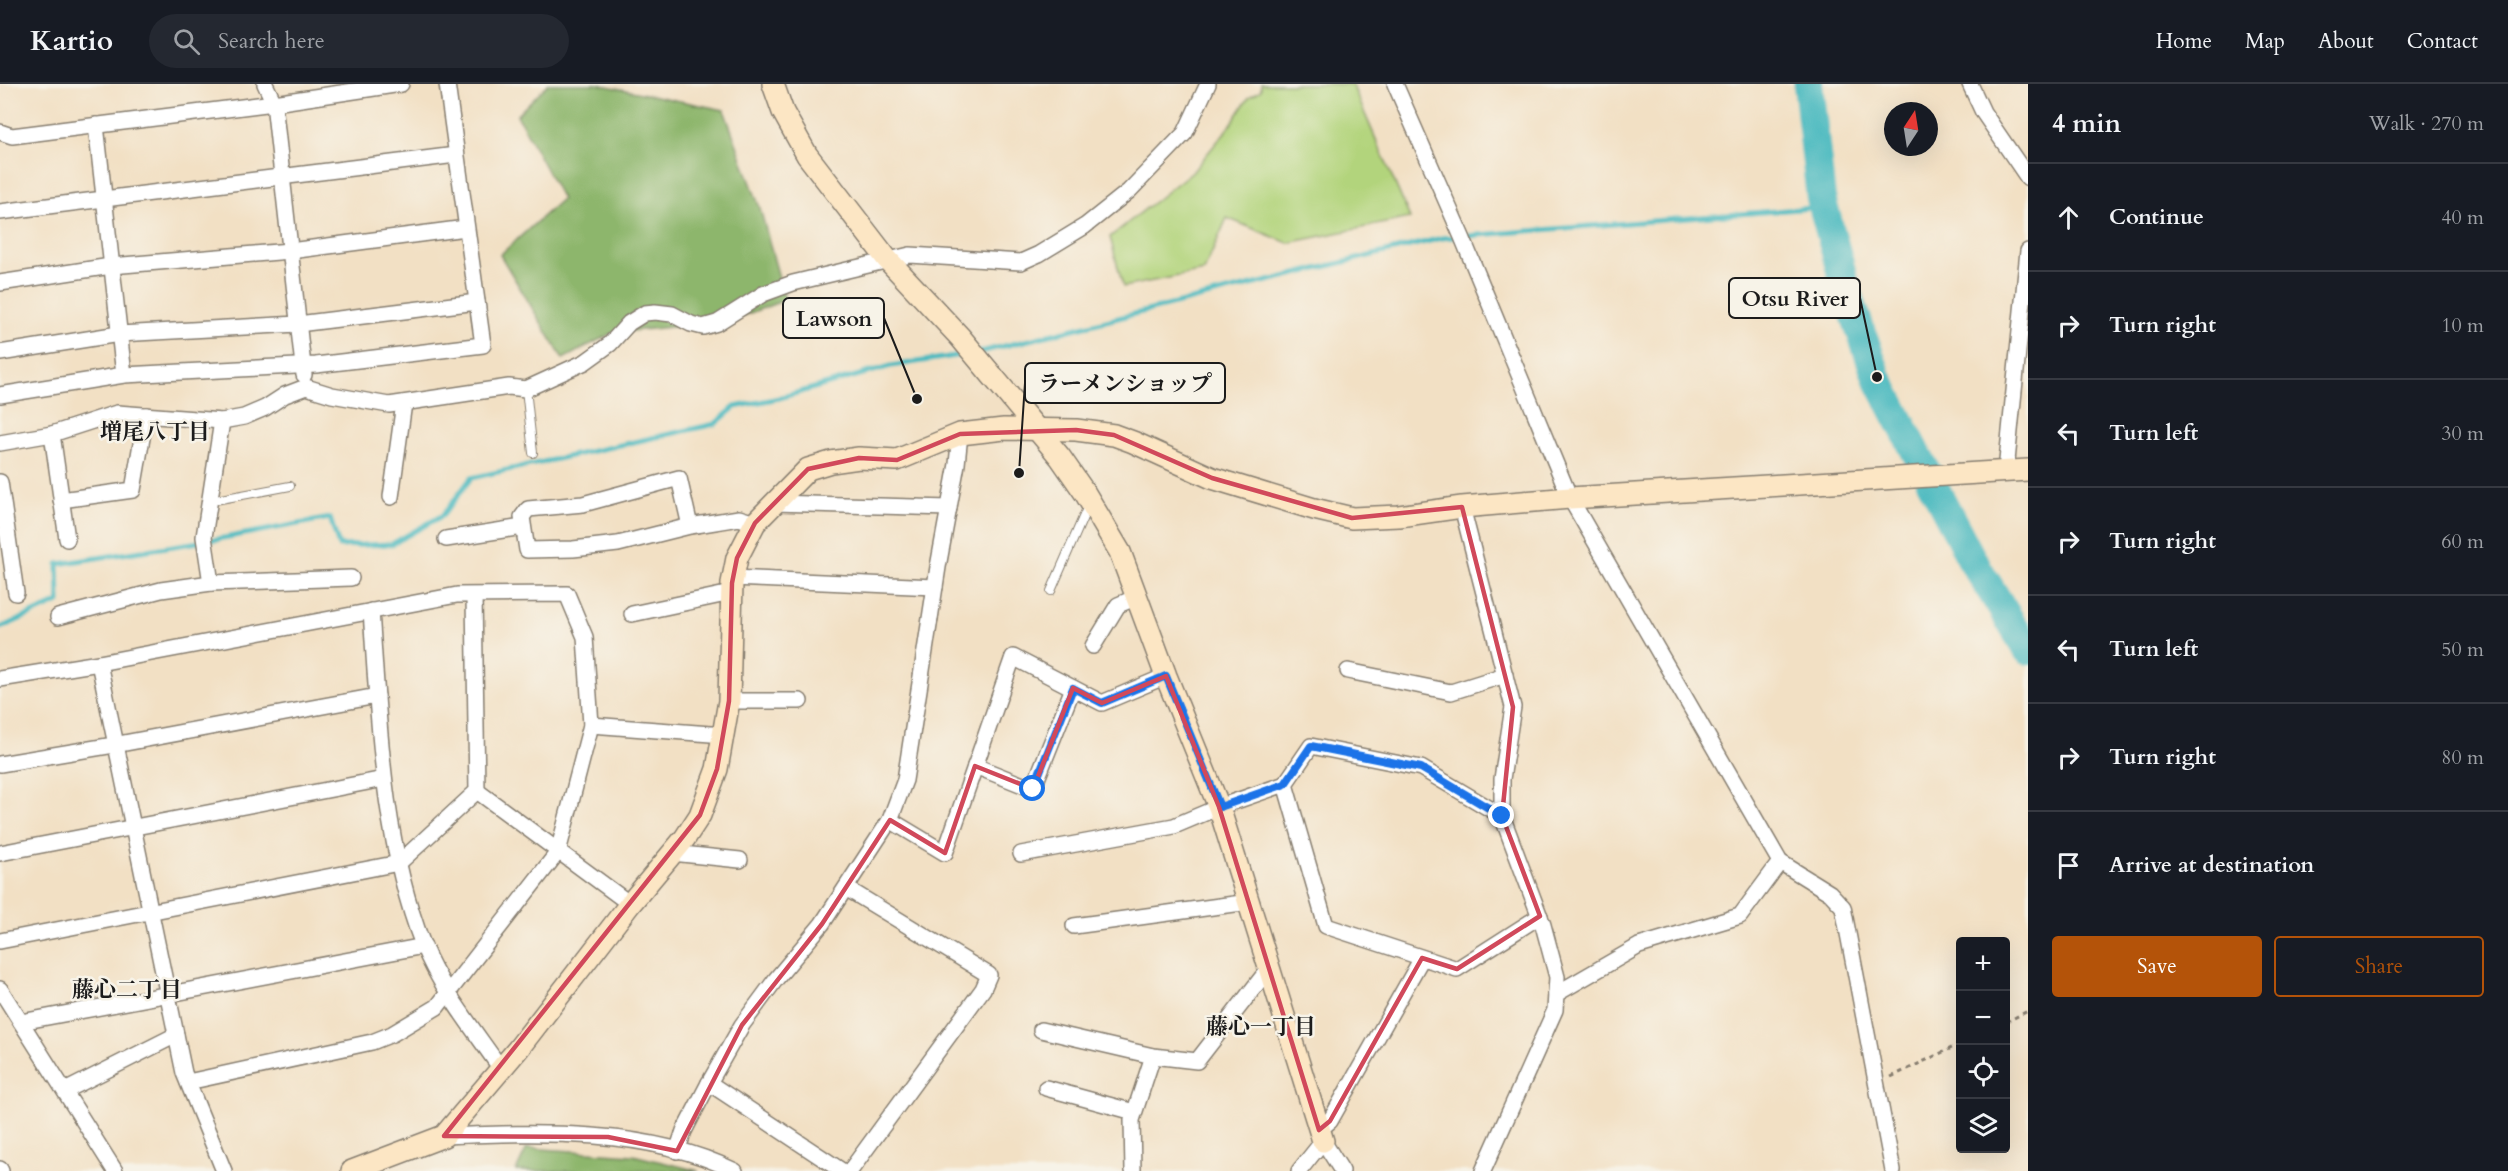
<!DOCTYPE html>
<html lang="en">
<head>
<meta charset="utf-8">
<style>
	body { margin:0; font-family:Cardo,"Noto Serif JP",serif; background:#242831; color:#f1f3f6 }
	.controls { position:absolute; right:18px; bottom:18px; display:grid; overflow:hidden; border-radius:6px; box-shadow:0 6px 24px #0002 }
	.controls button { width:54px; height:54px; display:grid; place-items:center; padding:0; border:0; border-bottom:2px solid #363941; background:#171b24; color:#f1f3f6; font:30px sans-serif }
	.compass { position:absolute; left:1884px; top:18px; width:54px; height:54px; border-radius:50%; background:#171b24; box-shadow:0 6px 24px #0002; rotate:12deg }
	.stop { position:absolute; width:18px; height:18px; margin:-14px; border:4px solid #1a73e8; border-radius:50%; background:#fff }
	.stop.end { background:#1a73e8; border-color:#fff; box-shadow:0 2px 6px #0008 }
	.list { margin:0; padding:0; list-style:none }
	h2 { display:flex; justify-content:space-between; align-items:center; height:78px; margin:0; padding:0 24px; font-size:26px }
	h2 small { font-size:20px; font-weight:400; color:#9ea1a6 }
	.list li { display:grid; grid-template-columns:39px 1fr auto; gap:18px; align-items:center; box-sizing:border-box; height:108px; padding:0 24px; border-top:2px solid #363941 }
	.list b { display:block; font-size:22px; white-space:nowrap }
	.list em { font-size:20px; font-style:normal; color:#9ea1a6 }
	.actions { display:flex; gap:12px; padding:18px 24px }
	.actions a { flex:1; padding:14px 0; border:2px solid #b45309; border-radius:6px; text-align:center; font-size:21px; color:#b45309 }
	.actions .main { background:#b45309; color:#fff }
	.icon { flex:none; width:33px; height:33px; fill:none; stroke:currentColor; stroke-width:2; stroke-linecap:round; stroke-linejoin:round }
	.map { position:relative; flex:none; width:2028px; height:1087px; overflow:hidden }
	header { display:flex; align-items:center; gap:36px; box-sizing:border-box; height:84px; padding:0 30px; background:#171b24; border-bottom:2px solid #363941 }
	header strong { font-size:28px }
	nav { display:flex; gap:33px; margin-inline-start:auto; font-size:21px }
	.search { width:420px; height:54px; background:#242831; display:flex; align-items:center; gap:15px; box-sizing:border-box; padding:0 21px; border-radius:33px; color:#9ea1a6; font-size:22px }
	main { display:flex }
	aside { flex:1; background:#171b24 }
	.map>svg:first-child { display:block }
	.green { fill:#b2d47c; stroke:#67784c; stroke-width:1.5 }
	.forest { fill:#8db66c; stroke:#546944; stroke-width:1.5 }
	.lines { fill:none; stroke-linecap:round; stroke-linejoin:round }
	.stream { stroke:#4bbac0; stroke-width:5 }
	.river { stroke:#4bbac0; stroke-width:30 }
	.lane-casing { stroke:#877e70; stroke-width:10 }
	.street-casing { stroke:#877e70; stroke-width:18 }
	.secondary-casing { stroke:#877e70; stroke-width:24 }
	.path { stroke:#877e70; stroke-width:3; stroke-dasharray:4.5 4.5; stroke-linecap:butt }
	.lane { stroke:#fff; stroke-width:8 }
	.street { stroke:#fff; stroke-width:15 }
	.secondary { stroke:#fce6c4; stroke-width:21 }
	.route { stroke:#1a73e8; stroke-width:8 }
	.marked { fill:none; stroke:#d1495b; stroke-width:4.5; stroke-linejoin:round }
	.labels { text-anchor:middle; stroke-width:5; stroke-linejoin:round; paint-order:stroke }
	.neighbourhood-label { font-size:22px; font-weight:bold; fill:#1c1c1c; stroke:#f7f3e8 }
	.leader { fill:none; stroke:#1c1c1c; stroke-width:2 }
	.callout-dot { fill:#1c1c1c; stroke:#f7f3e8; stroke-width:2 }
	.callout { fill:#f7f3e8; stroke:#1c1c1c; stroke-width:2 }
	.callout-label { font-size:22px; text-anchor:middle; font-weight:bold; fill:#1c1c1c }
</style>
</head>
<body>
<header>
<strong>Kartio</strong>
<div class="search"><svg class="icon" aria-label="search" viewBox="0 0 24 24"><circle cx="10" cy="10" r="6"/><path d="M15 15l6 6"/></svg>Search here</div>
<nav><a>Home</a><a>Map</a><a>About</a><a>Contact</a></nav>
</header>
<main>
<div class="map">
<svg width="2028" height="1087" viewBox="0 0 2028 1087">
	<rect width="100%" height="100%" fill="#f7f3e8"/>
	<filter id="ink" filterUnits="userSpaceOnUse"><feTurbulence type="fractalNoise" baseFrequency=".0167" numOctaves="2"/><feDisplacementMap in="SourceGraphic" scale="12" xChannelSelector="R" yChannelSelector="G"/><feConvolveMatrix kernelMatrix="1 2 1 2 8 2 1 2 1" color-interpolation-filters="sRGB"/></filter>
	<filter id="wash" filterUnits="userSpaceOnUse"><feTurbulence type="fractalNoise" baseFrequency=".008" numOctaves="4" result="noise"/><feDisplacementMap in="SourceGraphic" scale="24" xChannelSelector="R" yChannelSelector="G"/><feGaussianBlur stdDeviation="1.35" result="paint"/><feColorMatrix in="noise" values="0 0 0 0 0 0 0 0 0 0 0 0 0 0 0 0 0 1.4 0 .05"/><feComposite in="paint" operator="in"/></filter>
	<g filter="url(#wash)">
		<rect width="100%" height="100%" fill="#f2e0c4"/>
		<polygon class="green" points="1261,0 1352,0 1410,134 1288,159 1227,134 1204,187 1123,203 1110,153 1194,86 1230,42 1249,13 1261,6"/>
		<g class="forest">
			<polygon points="548,0 597,0 724,26 760,124 785,216 729,237 612,249 563,275 500,171 562,115 517,31"/>
			<polygon points="527,1064 633,1071 699,1087 516,1087"/>
		</g>
		<g class="lines">
			<g class="stream">
				<polyline points="980,268 1442,154 1824,123"/>
				<polyline points="0,544 59,518 58,480 218,455 330,434 339,462 392,460 443,431 471,394 715,340 735,323 779,314 891,282 968,270"/>
			</g>
			<polyline class="river" points="1808,0 1821,114 1846,205 1877,293 1971,474 2028,566"/>
		</g>
	</g>
	<g filter="url(#ink)">
		<g class="lines">
			<defs>
				<g id="lane">
					<polyline points="526,305 533,369"/>
					<polyline points="210,417 290,402"/>
					<polyline points="1051,507 1088,422"/>
				</g>
				<g id="street">
					<polyline points="265,0 274,19 304,291"/>
					<polyline points="1395,0 1462,153 1570,414 1780,778 1830,809 1843,823 1893,1087"/>
					<polyline points="1970,0 1983,28 2028,94"/>
					<polyline points="96,41 124,291"/>
					<polyline points="0,48 12,52 274,19 401,0"/>
					<polyline points="0,128 456,71"/>
					<polyline points="0,199 111,182 290,167 466,144"/>
					<polyline points="0,269 119,250 298,240 477,218"/>
					<polyline points="0,311 124,291 316,281 483,261 447,0"/>
					<polyline points="52,350 67,455"/>
					<polyline points="0,359 52,350 117,329 222,337 244,333 265,324 285,311 306,303 332,311 389,321 509,303 526,305 585,278 610,260 629,239 645,229 655,228 672,230 691,240 703,243 717,239 763,210 793,199 910,171 1021,178 1039,170 1085,142 1129,107 1185,49 1208,0"/>
					<polyline points="2006,387 2028,167"/>
					<polyline points="0,398 16,509"/>
					<polyline points="391,413 404,319"/>
					<polyline points="61,416 133,406 146,331"/>
					<polyline points="774,419 949,424"/>
					<polyline points="1462,423 1513,623 1502,695 1502,732 1543,841 1557,893 1555,926 1483,1087"/>
					<polyline points="690,442 679,394 583,420 528,425 522,433 527,466 573,465 618,460 690,442 739,434 755,439"/>
					<polyline points="446,455 523,443"/>
					<polyline points="733,494 935,503"/>
					<polyline points="211,499 204,453 222,337"/>
					<path d="M371 527C379 639 382 755 423 861 440 904 475 947 501 985"/>
					<polyline points="632,530 731,509"/>
					<polyline points="58,533 161,506 211,499 351,494"/>
					<polyline points="1093,562 1118,521 1137,513"/>
					<polyline points="99,579 184,989 224,1087"/>
					<polyline points="1348,587 1451,608 1505,591"/>
					<polyline points="0,595 99,579 457,511 567,510 585,553 591,641 558,768 437,923 392,950 372,958 188,998"/>
					<polyline points="729,617 800,617"/>
					<polyline points="591,641 724,651"/>
					<polyline points="0,680 114,661 377,612"/>
					<polyline points="975,682 1033,705 1073,604"/>
					<polyline points="1285,700 1326,842 1457,885 1540,832"/>
					<polyline points="477,707 630,820"/>
					<polyline points="890,736 945,769 1013,573 1102,619 1166,592"/>
					<polyline points="0,769 384,695"/>
					<polyline points="672,769 740,776"/>
					<polyline points="1021,770 1174,742 1219,723 1285,700 1311,662 1421,684 1502,732"/>
					<polyline points="846,804 989,891 983,905 850,1087"/>
					<polyline points="1074,842 1249,818"/>
					<polyline points="0,857 399,779 477,707 474,512"/>
					<polyline points="0,905 115,1087"/>
					<polyline points="1556,910 1639,862 1740,832 1780,778"/>
					<polyline points="21,938 424,862"/>
					<polyline points="1041,946 1153,972"/>
					<polyline points="709,999 842,1087"/>
					<polyline points="1046,1004 1134,1028"/>
					<polyline points="65,1007 176,951"/>
					<polyline points="1319,1046 1330,1037 1422,874"/>
					<path d="M444 1052C538 1048 649 1044 735 1087"/>
					<polyline points="677,1067 684,1047 709,999 742,941 776,895 822,840 890,736 905,696 938,483 957,380 960,350"/>
					<polyline points="0,1085 1,1087"/>
					<polyline points="1133,1087 1132,1036 1153,972 1197,977 1270,883"/>
					<polyline points="1299,1087 1323,1057 1342,1087"/>
				</g>
				<g id="secondary">
					<polyline points="773,0 783,28 807,71 887,175 960,253 1060,373 1085,409 1120,468 1166,592 1219,723 1323,1057"/>
					<polyline points="352,1087 444,1052 518,965 630,820 685,754 700,731 717,685 729,617 732,499 737,474 755,439 808,385 831,378 859,374 897,376 960,350 1004,345 1076,346 1114,351 1133,358 1212,394 1314,425 1352,434 1399,432 1462,423 1570,414 2028,386"/>
				</g>
			</defs>
			<use href="#lane" class="lane-casing"/>
			<use href="#street" class="street-casing"/>
			<use href="#secondary" class="secondary-casing"/>
			<g class="path">
				<polyline points="2006,938 2028,927"/>
				<polyline points="1891,993 1960,960"/>
			</g>
			<use href="#lane" class="lane"/>
			<use href="#street" class="street"/>
			<use href="#secondary" class="secondary"/>
		</g>
	</g>
	<g class="lines" filter="url(#ink)">
		<polyline class="route" points="1033,705 1073,604 1102,619 1166,592 1220,723 1285,700 1311,662 1421,684 1502,732"/>
	</g>
	<path class="marked" d="M1076 346 1114 351 1212 394 1352 434 1462 423 1513 623 1502 732 1540 832 1457 885 1422 874 1330 1037 1319 1046 1219 723 1166 592 1102 619 1073 604 1033 705 975 682 945 769 890 736 822 840 742 941 677 1067 608 1053 444 1052 700 731 717 685 729 617 732 499 737 474 755 439 808 385 859 374 897 376 960 350Z"/>
	<g class="labels">
		<g class="neighbourhood-label">
			<text x="155" y="355">増尾八丁目</text>
			<text x="127" y="913">藤心二丁目</text>
			<text x="1261" y="950">藤心一丁目</text>
		</g>
	</g>
	<path class="leader" d="M1877 293L1860 214M917 315L884 234M1019 389L1025 299"/>
	<g class="callout-dot">
		<circle cx="1877" cy="293" r="6"/>
		<circle cx="917" cy="315" r="6"/>
		<circle cx="1019" cy="389" r="6"/>
	</g>
	<g class="callout">
		<rect x="1729" y="194" width="131" height="40" rx="6"/>
		<rect x="783" y="214" width="101" height="40" rx="6"/>
		<rect x="1025" y="279" width="200" height="40" rx="6"/>
	</g>
	<g class="callout-label">
		<text x="1795" y="222">Otsu River</text>
		<text x="834" y="242">Lawson</text>
		<text x="1125" y="307">ラーメンショップ</text>
	</g>
</svg>
<div class="controls">
<button>+</button>
<button>−</button>
<button><svg class="icon" aria-label="locate" viewBox="0 0 24 24"><circle cx="12" cy="12" r="6"/><path d="M12 2v4M12 18v4M2 12h4M18 12h4"/></svg></button>
<button><svg class="icon" aria-label="layers" viewBox="0 0 24 24"><path d="M12 4l9 5-9 5-9-5zM3 14l9 5 9-5"/></svg></button>
</div>
<svg class="compass" viewBox="-18 -18 36 36"><path d="M0-13l5 13h-10z" fill="#e53935"/><path d="M0 13l5-13h-10z" fill="#9ea1a6"/></svg>
<div class="stop" style="left:1033px;top:705px"></div>
<div class="stop end" style="left:1502px;top:732px"></div>
</div>
<aside>
<h2>4 min<small>Walk · 270 m</small></h2>
<ul class="list">
<li><svg class="icon" aria-label="ahead" viewBox="0 0 24 24"><path d="M12 20V5M6 11l6-6 6 6"/></svg><div><b>Continue</b></div><em>40 m</em></li>
<li><svg class="icon" aria-label="right" viewBox="0 0 24 24"><path d="M7 20v-9h11M14 6l5 5-5 5"/></svg><div><b>Turn right</b></div><em>10 m</em></li>
<li><svg class="icon" aria-label="left" viewBox="0 0 24 24"><path d="M17 20v-9H6M10 6l-5 5 5 5"/></svg><div><b>Turn left</b></div><em>30 m</em></li>
<li><svg class="icon" aria-label="right" viewBox="0 0 24 24"><path d="M7 20v-9h11M14 6l5 5-5 5"/></svg><div><b>Turn right</b></div><em>60 m</em></li>
<li><svg class="icon" aria-label="left" viewBox="0 0 24 24"><path d="M17 20v-9H6M10 6l-5 5 5 5"/></svg><div><b>Turn left</b></div><em>50 m</em></li>
<li><svg class="icon" aria-label="right" viewBox="0 0 24 24"><path d="M7 20v-9h11M14 6l5 5-5 5"/></svg><div><b>Turn right</b></div><em>80 m</em></li>
<li><svg class="icon" aria-label="arrive" viewBox="0 0 24 24"><path d="M6 21V4h12l-3 4 3 4H6"/></svg><div><b>Arrive at destination</b></div></li>
</ul>
<div class="actions"><a class="main">Save</a><a>Share</a></div>
</aside>
</main>
</body>
</html>
